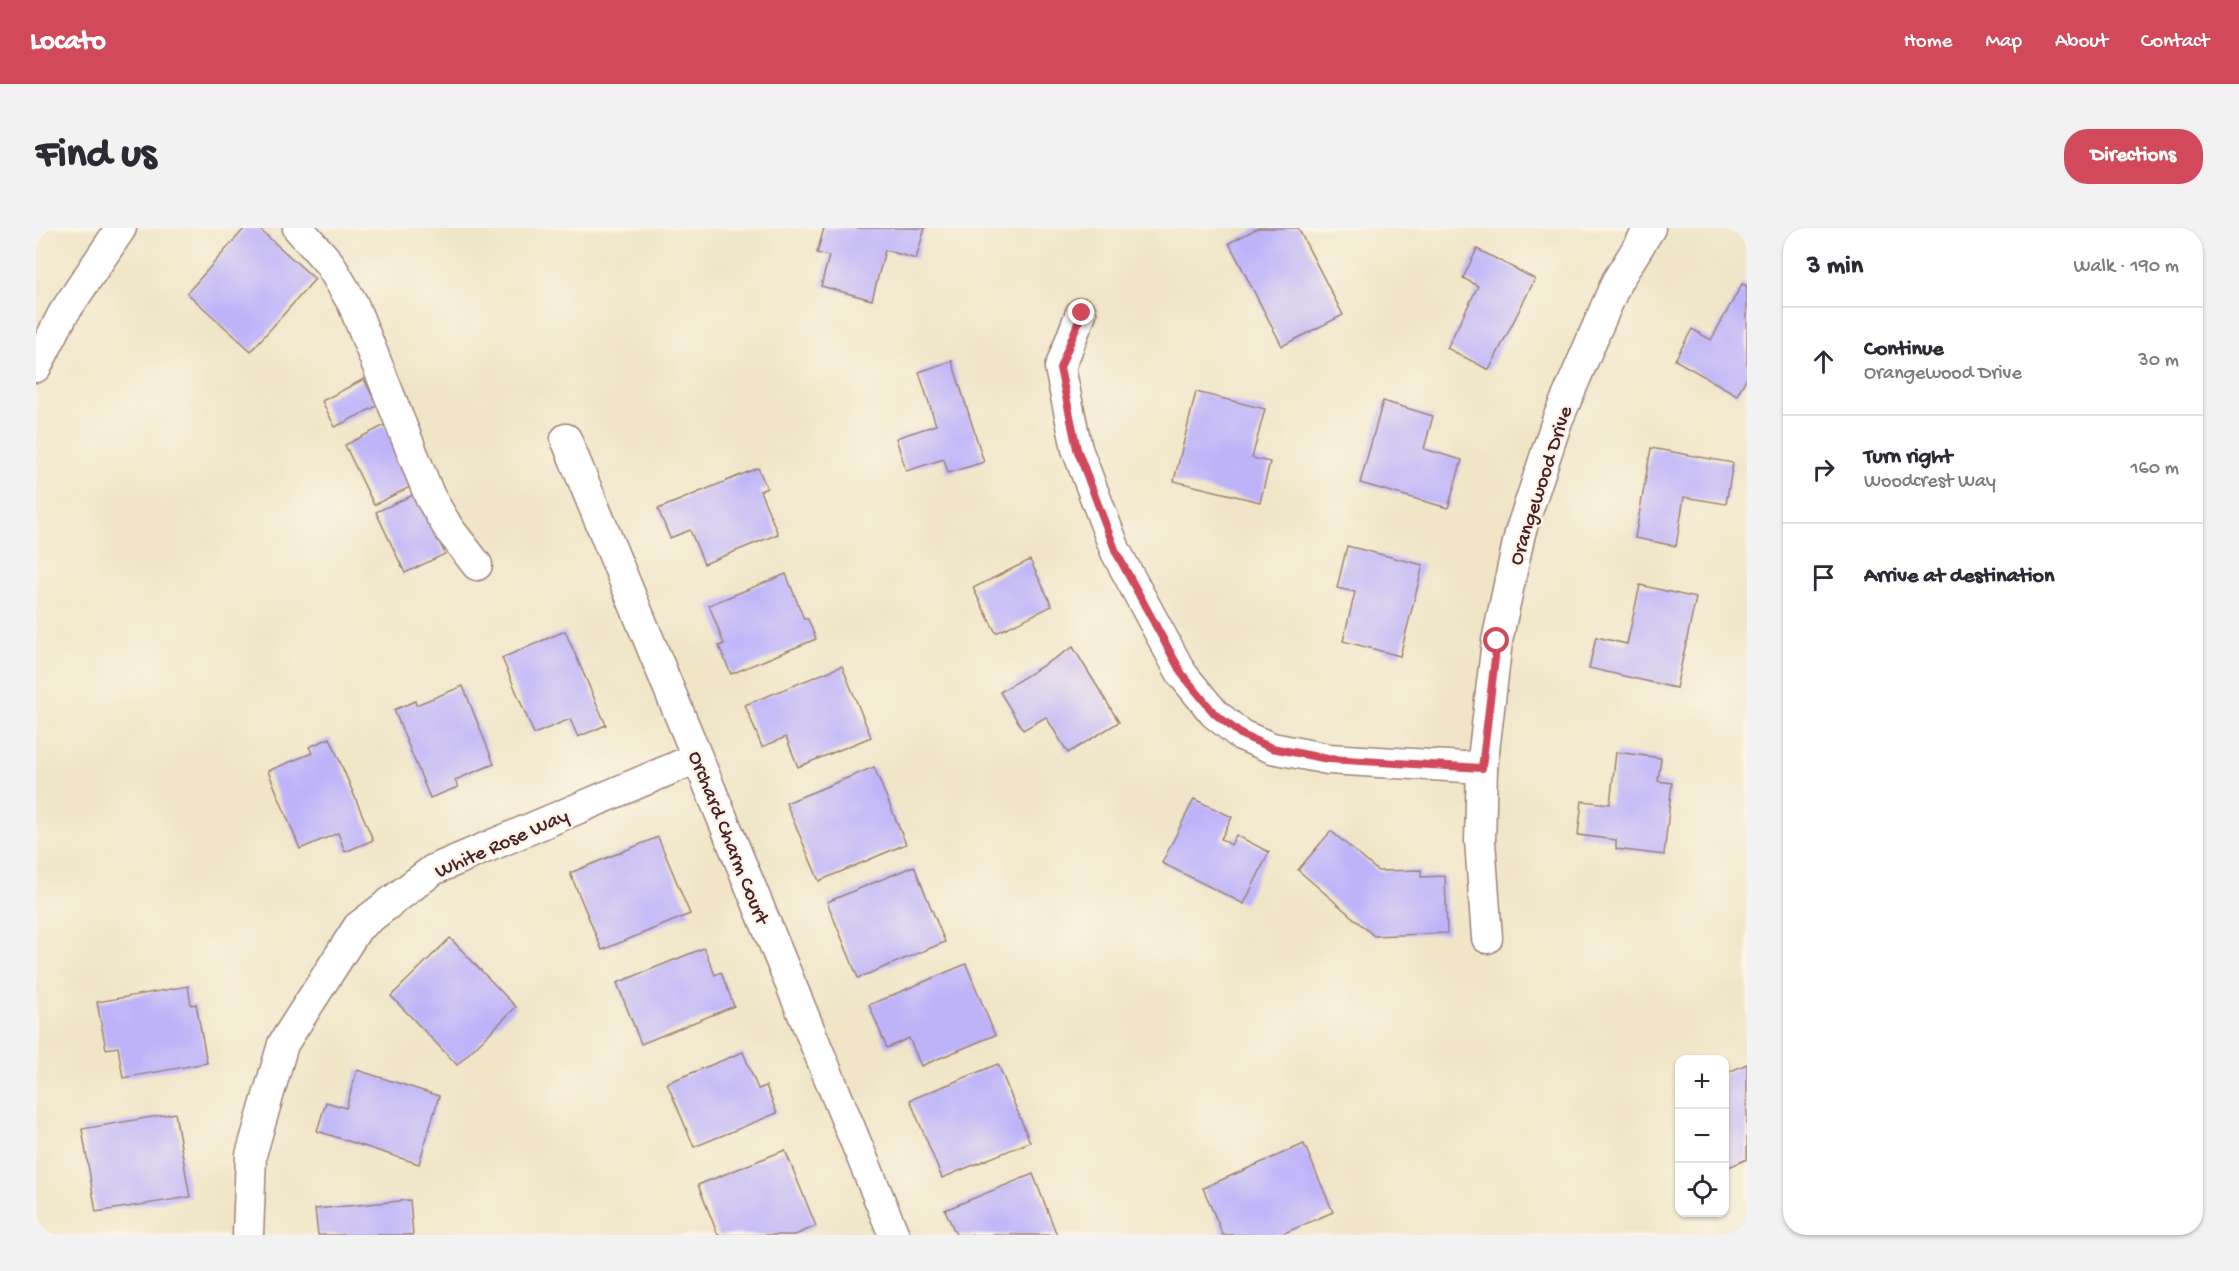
<!DOCTYPE html>
<html lang="en">
<head>
<meta charset="utf-8">
<style>
	body { margin:0; font-family:"Gochi Hand",sans-serif; background:#f2f2f3; color:#2b2b33 }
	.controls { position:absolute; right:18px; bottom:18px; display:grid; overflow:hidden; border-radius:12px; box-shadow:0 2px 4px #0004 }
	.controls button { width:54px; height:54px; display:grid; place-items:center; padding:0; border:0; border-bottom:2px solid #e1e1e2; background:#fff; color:#2b2b33; font:30px sans-serif }
	.stop { position:absolute; width:18px; height:18px; margin:-14px; border:4px solid #d1495b; border-radius:50%; background:#fff }
	.stop.end { background:#d1495b; border-color:#fff; box-shadow:0 2px 6px #0008 }
	.list { margin:0; padding:0; list-style:none }
	h2 { display:flex; justify-content:space-between; align-items:center; height:78px; margin:0; padding:0 24px; font-size:26px }
	h2 small { font-size:20px; font-weight:400; color:#7c7c81 }
	.list li { display:grid; grid-template-columns:39px 1fr auto; gap:18px; align-items:center; box-sizing:border-box; height:108px; padding:0 24px; border-top:2px solid #e1e1e2 }
	.list b { display:block; font-size:22px; white-space:nowrap }
	.list p { margin:0; font-size:20px; white-space:nowrap; color:#7c7c81 }
	.list em { font-size:20px; font-style:normal; color:#7c7c81 }
	.icon { flex:none; width:33px; height:33px; fill:none; stroke:currentColor; stroke-width:2; stroke-linecap:round; stroke-linejoin:round }
	.map { position:relative; flex:none; width:1711px; height:1007px; overflow:hidden; border-radius:24px }
	header { display:flex; align-items:center; gap:36px; box-sizing:border-box; height:84px; padding:0 30px; background:#d1495b; color:#fff }
	header strong { font-size:28px }
	nav { display:flex; gap:33px; margin-inline-start:auto; font-size:21px }
	.intro { display:flex; align-items:center; justify-content:space-between; box-sizing:border-box; height:144px; padding:0 36px }
	h1 { margin:0; font-size:42px }
	.button { padding:15px 27px; border-radius:24px; background:#d1495b; color:#fff; font-size:21px; font-weight:700 }
	main { display:flex; gap:36px; padding:0 36px }
	aside { flex:1; background:#fff; border-radius:24px; box-shadow:0 2px 4px #0004 }
	.map>svg:first-child { display:block }
	.building { fill:#beb3f9 }
	.lines { fill:none; stroke-linecap:round; stroke-linejoin:round }
	.minor-casing { stroke:#9d8279; stroke-width:33 }
	.minor { stroke:#fff; stroke-width:30 }
	.route { stroke:#d1495b; stroke-width:8 }
	.labels { text-anchor:middle; stroke-width:5; stroke-linejoin:round; paint-order:stroke }
	.street-label { font-size:21px; fill:#4a1f2b; stroke:#fcf5e5 }
</style>
</head>
<body>
<header>
<strong>Locato</strong>
<nav><a>Home</a><a>Map</a><a>About</a><a>Contact</a></nav>
</header>
<div class="intro"><h1>Find us</h1><a class="button">Directions</a></div>
<main>
<div class="map">
<svg width="1711" height="1007" viewBox="0 0 1711 1007">
	<rect width="100%" height="100%" fill="#fcf5e5"/>
	<filter id="ink" filterUnits="userSpaceOnUse"><feTurbulence type="fractalNoise" baseFrequency=".0167" numOctaves="2"/><feDisplacementMap in="SourceGraphic" scale="12" xChannelSelector="R" yChannelSelector="G"/><feConvolveMatrix kernelMatrix="1 2 1 2 8 2 1 2 1" color-interpolation-filters="sRGB"/></filter>
	<filter id="wash" filterUnits="userSpaceOnUse"><feTurbulence type="fractalNoise" baseFrequency=".008" numOctaves="4" result="noise"/><feDisplacementMap in="SourceGraphic" scale="24" xChannelSelector="R" yChannelSelector="G"/><feGaussianBlur stdDeviation="1.35" result="paint"/><feColorMatrix in="noise" values="0 0 0 0 0 0 0 0 0 0 0 0 0 0 0 0 0 1.4 0 .05"/><feComposite in="paint" operator="in"/></filter>
	<g filter="url(#wash)">
		<rect width="100%" height="100%" fill="#f0e5c7"/>
		<g id="blocks">
			<g class="building">
				<polygon points="209,0 222,0 279,51 215,123 151,65"/>
				<polygon points="788,0 889,0 880,31 849,22 836,72 785,58 793,28 781,25"/>
				<polygon points="1222,0 1262,0 1307,87 1246,118 1193,15"/>
				<polygon points="1441,21 1499,51 1453,142 1411,120 1442,58 1427,50"/>
				<polygon points="1706,56 1711,58 1711,149 1701,167 1639,132 1656,101 1675,112"/>
				<polygon points="916,133 948,234 912,245 908,231 870,243 860,210 900,197 883,144"/>
				<polygon points="328,151 341,178 299,199 286,173"/>
				<polygon points="1160,164 1229,181 1216,230 1234,234 1224,274 1138,253"/>
				<polygon points="1347,173 1397,188 1388,221 1426,232 1412,280 1324,255"/>
				<polygon points="349,197 378,257 338,277 309,217"/>
				<polygon points="1615,220 1697,235 1690,276 1648,269 1640,318 1599,310"/>
				<polygon points="722,240 731,260 724,263 742,306 668,336 654,302 634,310 622,281"/>
				<polygon points="381,265 409,326 369,345 340,284"/>
				<polygon points="1311,318 1387,337 1364,428 1307,413 1319,364 1301,360"/>
				<polygon points="994,332 1016,378 960,405 937,360"/>
				<polygon points="750,346 768,391 772,391 780,411 695,446 683,418 688,416 673,377"/>
				<polygon points="1604,357 1660,370 1640,460 1553,440 1560,409 1591,416"/>
				<polygon points="529,403 570,497 542,509 534,491 498,506 466,430"/>
				<polygon points="1037,419 1083,494 1032,525 1010,489 987,502 964,464"/>
				<polygon points="806,438 835,509 762,539 750,509 726,519 709,477"/>
				<polygon points="427,458 458,536 419,552 422,559 394,570 358,482 379,473 380,477"/>
				<polygon points="294,510 337,612 309,624 302,605 264,621 232,543 276,525 273,519"/>
				<polygon points="1580,524 1625,530 1622,553 1636,555 1628,627 1580,621 1580,612 1542,607 1546,573 1574,576"/>
				<polygon points="838,539 870,616 783,653 750,575"/>
				<polygon points="1158,571 1196,589 1185,611 1195,617 1200,607 1233,624 1208,676 1126,635"/>
				<polygon points="1295,603 1342,643 1385,642 1385,649 1409,648 1411,705 1338,708 1262,642"/>
				<polygon points="622,609 654,686 566,722 534,645"/>
				<polygon points="878,638 909,714 822,750 791,674"/>
				<polygon points="414,710 480,779 421,837 355,768"/>
				<polygon points="668,720 679,747 685,744 698,778 605,816 581,755"/>
				<polygon points="930,736 959,807 885,838 873,810 851,820 833,777"/>
				<polygon points="152,758 155,777 160,776 171,835 87,850 82,819 70,821 61,774"/>
				<polygon points="707,824 722,861 730,858 741,885 658,919 631,855"/>
				<polygon points="962,836 994,914 906,950 874,872"/>
				<polygon points="1711,836 1711,931 1693,939 1688,928 1688,846"/>
				<polygon points="321,842 403,868 383,936 281,903 290,874 310,880"/>
				<polygon points="139,885 154,969 60,984 46,901"/>
				<polygon points="1268,916 1297,984 1244,1007 1187,1007 1167,960"/>
				<polygon points="749,922 780,998 759,1007 682,1007 662,957"/>
				<polygon points="997,946 1021,1007 920,1007 909,982"/>
				<polygon points="374,972 377,1007 282,1007 279,981"/>
			</g>
		</g>
	</g>
	<g filter="url(#ink)">
		<use href="#blocks" fill-opacity="0" stroke="#9d8279" stroke-width="1.5"/>
		<g class="lines">
			<defs>
				<g id="minor">
					<polyline points="262,0 293,35 317,76 394,269 413,301 441,337"/>
					<polyline points="1045,85 1024,140 1041,221 1080,324 1146,446 1178,485 1205,507 1236,520 1292,531 1446,540"/>
					<polyline points="0,139 27,86 85,0"/>
					<polyline points="530,211 858,1007"/>
					<polyline points="1451,710 1444,613 1446,540 1461,413 1484,305 1521,193 1581,53 1614,0"/>
					<polyline points="212,1007 215,927 247,816 322,699 397,642 661,530"/>
				</g>
			</defs>
			<use href="#minor" class="minor-casing"/>
			<use href="#minor" class="minor"/>
		</g>
	</g>
	<g class="lines" filter="url(#ink)">
		<polyline class="route" points="1046,85 1024,140 1041,221 1080,324 1146,446 1178,485 1206,507 1236,520 1292,531 1446,540 1461,413"/>
	</g>
	<g class="labels">
		<g class="street-label">
			<text transform="translate(1503 257) rotate(-72)" y="7">Orangewood Drive</text>
			<text transform="translate(694 609) rotate(68)" y="7">Orchard Charm Court</text>
			<text transform="translate(465 614) rotate(-24)" y="7">White Rose Way</text>
		</g>
	</g>
</svg>
<div class="controls">
<button>+</button>
<button>−</button>
<button><svg class="icon" aria-label="locate" viewBox="0 0 24 24"><circle cx="12" cy="12" r="6"/><path d="M12 2v4M12 18v4M2 12h4M18 12h4"/></svg></button>
</div>
<div class="stop" style="left:1461px;top:413px"></div>
<div class="stop end" style="left:1046px;top:85px"></div>
</div>
<aside>
<h2>3 min<small>Walk · 190 m</small></h2>
<ul class="list">
<li><svg class="icon" aria-label="ahead" viewBox="0 0 24 24"><path d="M12 20V5M6 11l6-6 6 6"/></svg><div><b>Continue</b><p>Orangewood Drive</p></div><em>30 m</em></li>
<li><svg class="icon" aria-label="right" viewBox="0 0 24 24"><path d="M7 20v-9h11M14 6l5 5-5 5"/></svg><div><b>Turn right</b><p>Woodcrest Way</p></div><em>160 m</em></li>
<li><svg class="icon" aria-label="arrive" viewBox="0 0 24 24"><path d="M6 21V4h12l-3 4 3 4H6"/></svg><div><b>Arrive at destination</b></div></li>
</ul>
</aside>
</main>
</body>
</html>
